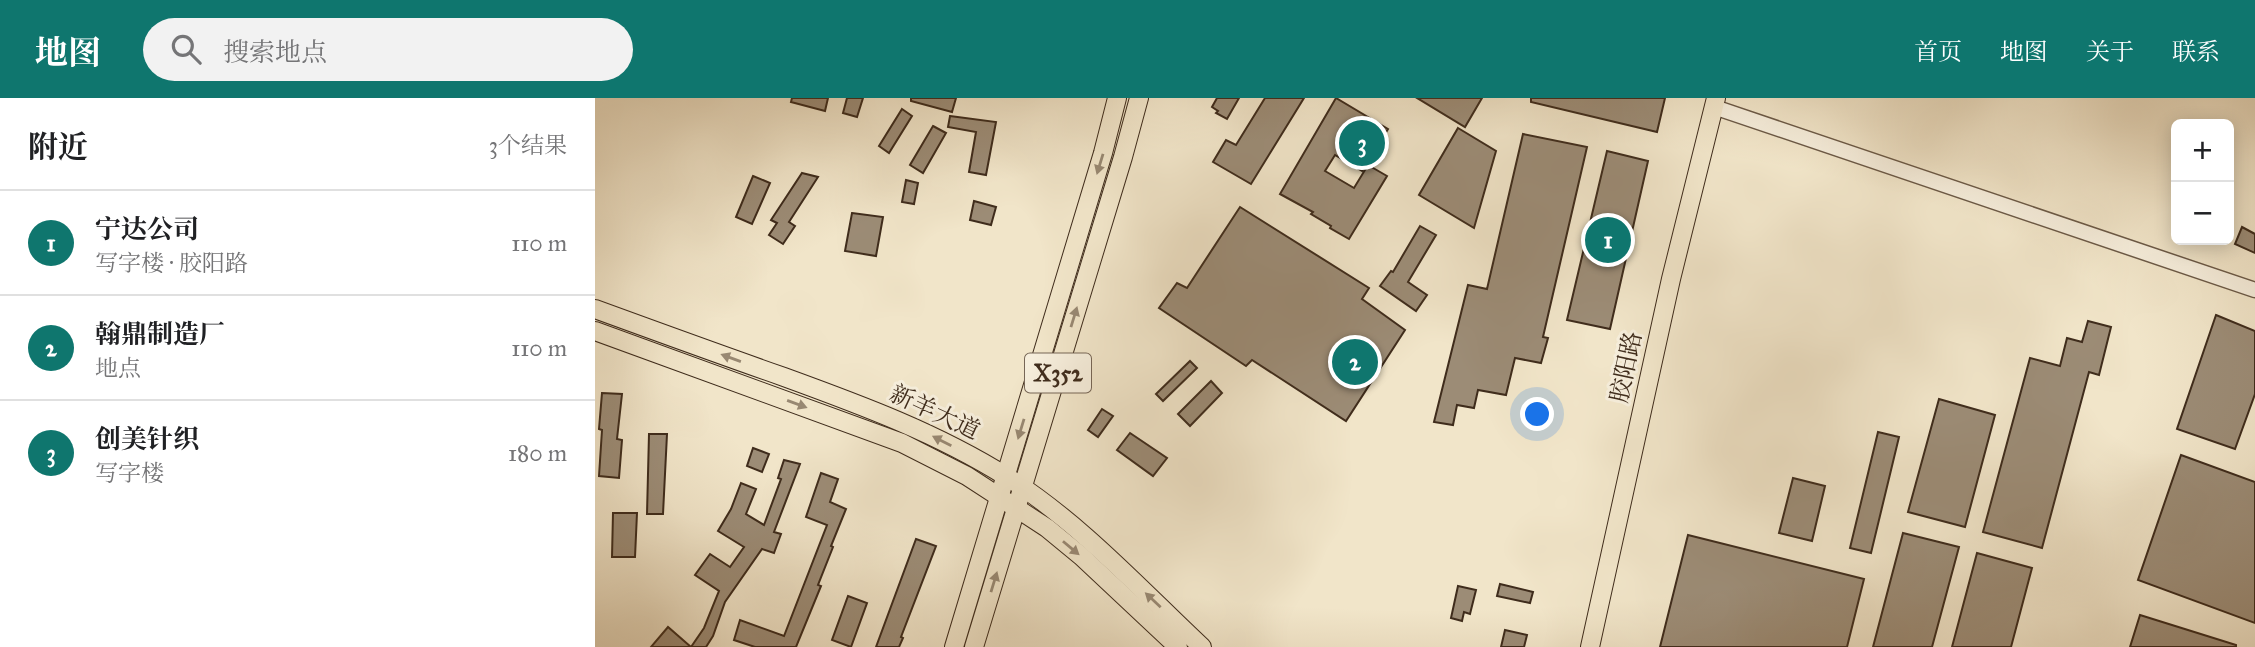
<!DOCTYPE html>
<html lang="zh">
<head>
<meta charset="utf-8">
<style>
	body { margin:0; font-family:"IM FELL Great Primer","Noto Serif SC",serif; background:#f2f2f2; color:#202124 }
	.controls { position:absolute; right:21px; top:21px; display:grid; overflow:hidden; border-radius:10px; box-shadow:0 4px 18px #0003 }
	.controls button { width:63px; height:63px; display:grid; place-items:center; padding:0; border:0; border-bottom:2px solid #e0e0e0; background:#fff; color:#202124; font:35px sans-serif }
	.you { position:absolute; left:943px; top:317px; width:24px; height:24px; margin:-18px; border:5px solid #fff; border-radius:50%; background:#1a73e8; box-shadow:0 0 0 10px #1a73e833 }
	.badge { display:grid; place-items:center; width:46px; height:46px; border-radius:50%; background:#0f766e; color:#fff; font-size:23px; font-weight:700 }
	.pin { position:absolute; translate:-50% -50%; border:4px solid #fff; box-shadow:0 2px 7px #0006 }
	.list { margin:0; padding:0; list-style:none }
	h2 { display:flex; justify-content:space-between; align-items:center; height:91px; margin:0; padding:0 28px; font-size:30px }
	h2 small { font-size:23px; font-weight:400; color:#757577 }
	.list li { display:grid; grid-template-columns:46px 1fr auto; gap:21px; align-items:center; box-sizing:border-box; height:105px; padding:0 28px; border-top:2px solid #e0e0e0 }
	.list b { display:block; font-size:26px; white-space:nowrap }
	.list p { margin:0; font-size:23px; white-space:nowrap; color:#757577 }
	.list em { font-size:23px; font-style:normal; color:#757577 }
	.icon { flex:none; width:38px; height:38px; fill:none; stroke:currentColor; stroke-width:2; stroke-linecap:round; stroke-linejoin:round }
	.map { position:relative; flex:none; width:1660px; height:549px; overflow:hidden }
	header { display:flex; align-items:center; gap:42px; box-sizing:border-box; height:98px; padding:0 35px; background:#0f766e; color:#fff }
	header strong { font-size:33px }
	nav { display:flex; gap:38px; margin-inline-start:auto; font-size:24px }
	.search { width:490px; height:63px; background:#f2f2f2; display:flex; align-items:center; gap:18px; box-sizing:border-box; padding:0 24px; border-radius:38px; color:#757577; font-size:26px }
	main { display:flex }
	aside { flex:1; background:#fff }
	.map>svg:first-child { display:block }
	.building { fill:#9c8c76; stroke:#3f2c1c; stroke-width:2 }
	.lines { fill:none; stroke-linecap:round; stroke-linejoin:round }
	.minor-casing { stroke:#6c5a47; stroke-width:17 }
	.major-casing { stroke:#3f2c1c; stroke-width:20 }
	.minor { stroke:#f6eedc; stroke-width:14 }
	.major { stroke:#f1e5c9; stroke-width:18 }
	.oneway { fill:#988872 }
	.labels { text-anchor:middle; stroke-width:6; stroke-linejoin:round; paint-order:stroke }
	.shield { fill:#f6eedc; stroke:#766656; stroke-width:2 }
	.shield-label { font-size:23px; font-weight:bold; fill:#3f2c1c }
	.street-label { font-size:24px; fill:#3f2c1c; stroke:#f6eedc }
</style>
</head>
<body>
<header>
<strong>地图</strong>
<div class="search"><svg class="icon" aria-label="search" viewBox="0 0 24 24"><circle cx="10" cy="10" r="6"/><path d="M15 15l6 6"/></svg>搜索地点</div>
<nav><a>首页</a><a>地图</a><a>关于</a><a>联系</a></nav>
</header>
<main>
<aside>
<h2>附近<small>3个结果</small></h2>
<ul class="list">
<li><span class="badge">1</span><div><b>宁达公司</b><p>写字楼 · 胶阳路</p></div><em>110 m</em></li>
<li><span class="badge">2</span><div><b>翰鼎制造厂</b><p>地点</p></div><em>110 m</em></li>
<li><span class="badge">3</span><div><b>创美针织</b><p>写字楼</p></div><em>180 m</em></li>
</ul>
</aside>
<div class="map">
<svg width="1660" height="549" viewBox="0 0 1660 549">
	<rect width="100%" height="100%" fill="#f1e5c9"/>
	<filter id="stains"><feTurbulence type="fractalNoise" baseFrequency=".00286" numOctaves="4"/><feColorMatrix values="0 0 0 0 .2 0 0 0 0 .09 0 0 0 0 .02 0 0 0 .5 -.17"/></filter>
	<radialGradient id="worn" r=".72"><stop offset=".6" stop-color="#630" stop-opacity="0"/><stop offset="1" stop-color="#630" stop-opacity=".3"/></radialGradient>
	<g class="building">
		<polygon points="197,0 233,0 230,13 196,4"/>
		<polygon points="252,0 268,0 262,19 248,15"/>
		<polygon points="316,0 361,0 357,14 316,3"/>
		<polygon points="622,0 644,0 632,21 621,15 623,13 617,9"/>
		<polygon points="670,0 709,0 656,86 618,64 631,42 641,47"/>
		<polygon points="741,0 793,31 767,73 740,57 730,73 759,90 773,67 792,78 754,141 735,130 736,128 716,116 718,114 685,96"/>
		<polygon points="822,0 887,0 870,29"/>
		<polygon points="936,0 1070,0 1062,34 936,4"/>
		<polygon points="307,11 317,18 294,55 284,48"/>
		<polygon points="355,18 401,24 391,77 374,74 381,34 353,29"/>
		<polygon points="338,28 351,35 328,75 315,67"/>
		<polygon points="863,30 901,53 879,130 824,97"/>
		<polygon points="928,36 992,49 948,239 953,240 946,265 920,260 911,297 883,292 879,310 862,307 858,327 839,324 873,187 892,191"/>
		<polygon points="1012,53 1053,63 1015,231 972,222"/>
		<polygon points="207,75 223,79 194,124 200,128 188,146 174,137 182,125 176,122"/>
		<polygon points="158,78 175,85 157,126 141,119"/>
		<polygon points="311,82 323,85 319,106 307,104"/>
		<polygon points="379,103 401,109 396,127 375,122"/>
		<polygon points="645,109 774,190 767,201 810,232 751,323 657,262 651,268 564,210 582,185 592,190"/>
		<polygon points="257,115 288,119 281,158 250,153"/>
		<polygon points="825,128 841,137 813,184 832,197 821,213 785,188 796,173 798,174"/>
		<polygon points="1647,129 1660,136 1660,155 1640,146"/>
		<polygon points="1621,217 1660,233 1660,296 1640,351 1582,331"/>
		<polygon points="1493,223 1516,229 1504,277 1494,274 1447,450 1388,434 1435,260 1465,268 1472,240 1487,244"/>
		<polygon points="595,263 602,270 568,303 561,296"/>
		<polygon points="616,283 627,295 595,328 583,316"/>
		<polygon points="7,295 27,296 22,341 27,342 24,380 4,378 7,332 4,331"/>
		<polygon points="1344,301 1400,317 1370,429 1313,414"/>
		<polygon points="507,311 518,318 503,339 493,332"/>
		<polygon points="1283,334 1304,339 1276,455 1255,450"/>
		<polygon points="535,335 572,360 558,378 522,352"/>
		<polygon points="54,336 72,336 68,416 52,416"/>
		<polygon points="158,350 174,356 167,374 152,368"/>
		<polygon points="1586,357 1660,384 1660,525 1543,482"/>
		<polygon points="189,362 205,366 179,434 186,436 179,455 167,451 130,504 118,538 111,549 56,549 73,529 96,549 109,530 124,493 100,477 115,456 135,469 149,449 123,433 136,411 146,385 161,391 151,416 169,427 186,381 183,380"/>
		<polygon points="226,375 243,381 235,404 251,411 236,448 238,449 223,487 226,488 201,549 160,549 139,542 145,522 189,538 232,427 211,419"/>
		<polygon points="1198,380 1230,388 1217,443 1184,435"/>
		<polygon points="18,415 42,415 40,459 17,459"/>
		<polygon points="1308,435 1364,449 1337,549 1278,549"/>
		<polygon points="1093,437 1269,481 1252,549 1065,549"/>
		<polygon points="321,441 341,448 306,539 308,540 304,549 281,549"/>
		<polygon points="1382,455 1437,470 1416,549 1357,549"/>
		<polygon points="905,486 938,494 935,505 902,498"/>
		<polygon points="863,488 881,492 875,516 869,514 867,523 856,520"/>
		<polygon points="253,498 272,505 256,549 237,542"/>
		<polygon points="1545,517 1641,547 1641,549 1535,549"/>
		<polygon points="910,532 932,537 929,549 906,549"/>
	</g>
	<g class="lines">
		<defs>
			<polyline id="minor" points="1119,9 1660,192"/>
			<g id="major">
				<path d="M0 211C63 234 126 257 189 279 266 307 342 335 412 379 485 425 544 490 607 549"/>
				<polyline points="0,233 307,345 372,378 452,430 486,458 583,549"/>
				<polyline points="359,549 508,55 522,0"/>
				<polyline points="379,549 528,59 544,0"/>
				<polyline points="995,549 1076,181 1121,0"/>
			</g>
		</defs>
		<use href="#minor" class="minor-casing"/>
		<use href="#major" class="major-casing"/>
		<use href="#minor" class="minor"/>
		<use href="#major" class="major"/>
	</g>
	<defs><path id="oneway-solid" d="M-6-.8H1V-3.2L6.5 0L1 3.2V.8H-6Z" transform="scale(1.75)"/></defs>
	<g class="oneway">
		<use href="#oneway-solid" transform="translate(505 66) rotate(107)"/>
		<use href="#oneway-solid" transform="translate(479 219) rotate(-73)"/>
		<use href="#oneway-solid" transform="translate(136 260) rotate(-160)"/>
		<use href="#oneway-solid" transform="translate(202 306) rotate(20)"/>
		<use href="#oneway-solid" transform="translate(426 331) rotate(107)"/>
		<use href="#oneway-solid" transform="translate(347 343) rotate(-153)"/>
		<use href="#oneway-solid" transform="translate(476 450) rotate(40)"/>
		<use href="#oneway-solid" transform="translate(399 484) rotate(-73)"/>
		<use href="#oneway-solid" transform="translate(558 502) rotate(-137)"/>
	</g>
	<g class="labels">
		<rect class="shield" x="430" y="255.5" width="66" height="39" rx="5"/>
		<g class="shield-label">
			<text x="463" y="283">X352</text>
		</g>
		<g class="street-label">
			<text transform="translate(1031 269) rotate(-78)" y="8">胶阳路</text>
			<text transform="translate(340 314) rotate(25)" y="8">新羊大道</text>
		</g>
	</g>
	<rect width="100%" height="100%" filter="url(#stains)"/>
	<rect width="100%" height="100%" fill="url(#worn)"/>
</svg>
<div class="controls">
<button>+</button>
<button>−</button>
</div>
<div class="you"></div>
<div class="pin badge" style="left:1013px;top:142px">1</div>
<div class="pin badge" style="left:760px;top:264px">2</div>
<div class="pin badge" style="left:767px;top:45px">3</div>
</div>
</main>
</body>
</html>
